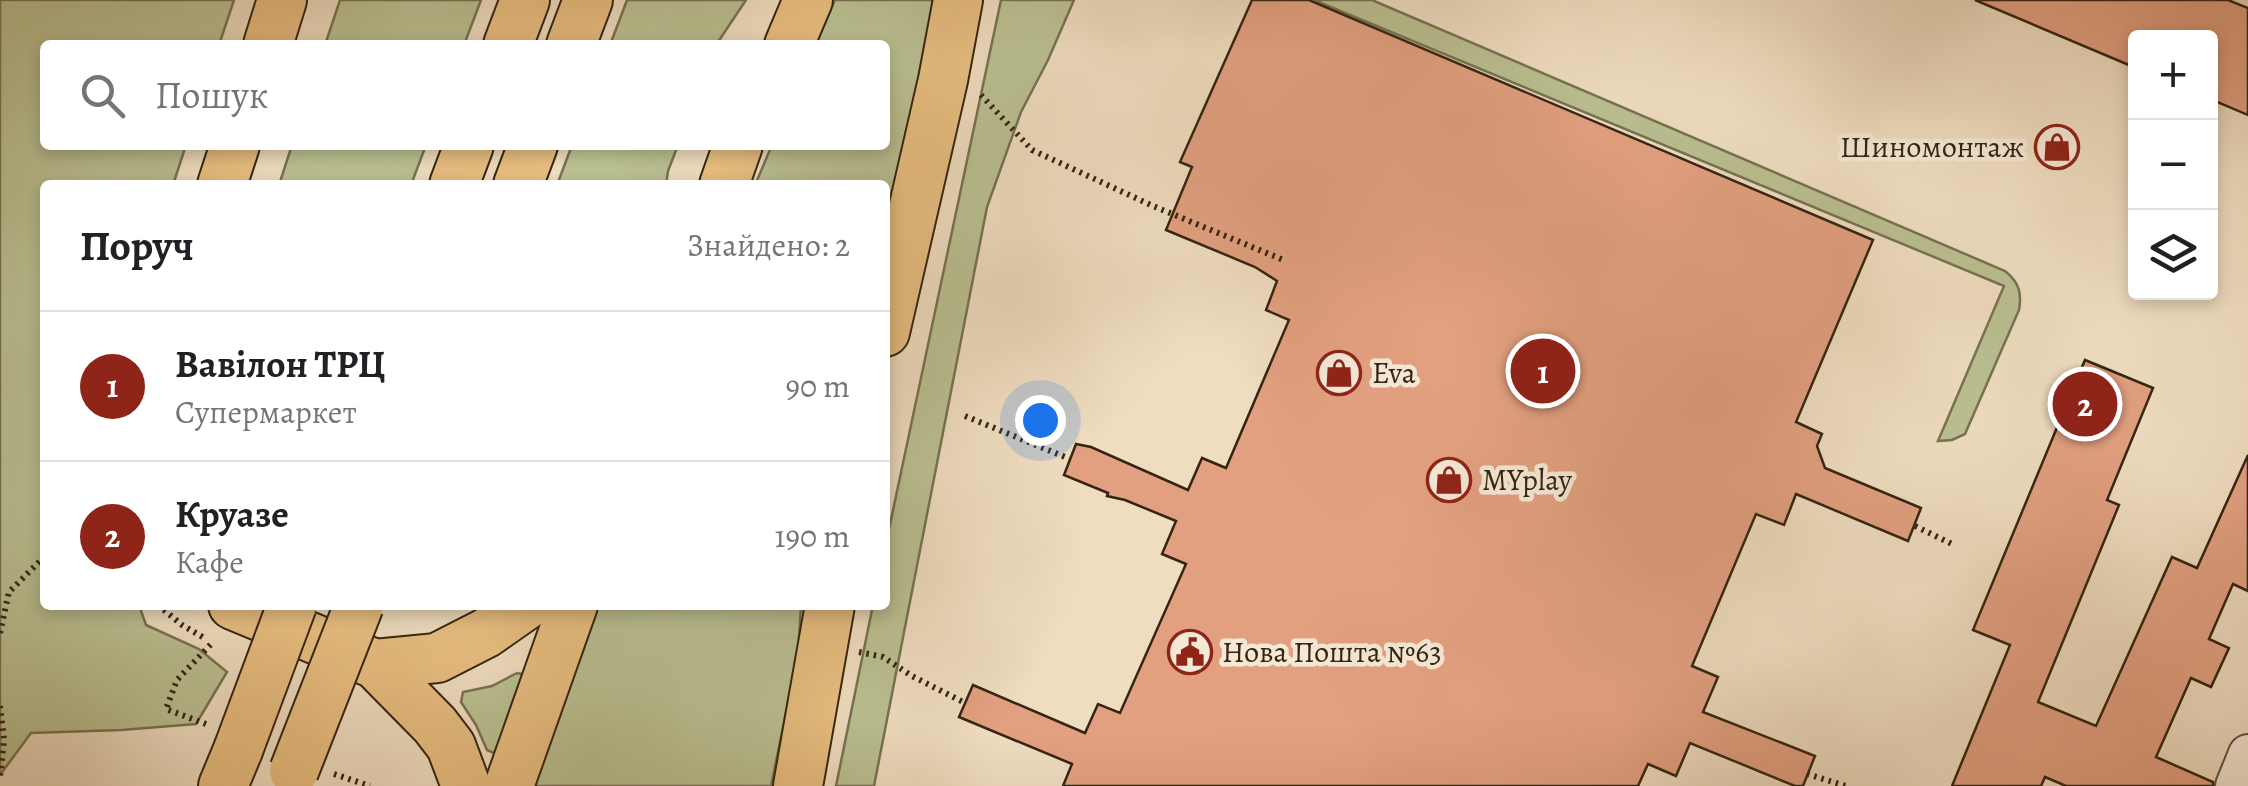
<!DOCTYPE html>
<html lang="uk">
<head>
<meta charset="utf-8">
<style>
	body { margin:0; font-family:Alegreya,serif; background:#f6f6f6; color:#202124 }
	.controls { position:absolute; right:30px; top:30px; display:grid; overflow:hidden; border-radius:10px; box-shadow:0 5px 15px #0003 }
	.controls button { width:90px; height:90px; display:grid; place-items:center; padding:0; border:0; border-bottom:2px solid #e0e0e0; background:#fff; color:#202124; font:50px sans-serif }
	.you { position:absolute; left:1040px; top:420px; width:35px; height:35px; margin:-25px; border:8px solid #fff; border-radius:50%; background:#1a73e8; box-shadow:0 0 0 15px #1a73e833 }
	.badge { display:grid; place-items:center; width:65px; height:65px; border-radius:50%; background:#8f2418; color:#fff; font-size:32px; font-weight:700 }
	.pin { position:absolute; translate:-50% -50%; border:5px solid #fff; box-shadow:0 2px 10px #0006 }
	.list { margin:0; padding:0; list-style:none }
	h2 { display:flex; justify-content:space-between; align-items:center; height:130px; margin:0; padding:0 40px; font-size:42px }
	h2 small { font-size:32px; font-weight:400; color:#757577 }
	.list li { display:grid; grid-template-columns:65px 1fr auto; gap:30px; align-items:center; box-sizing:border-box; height:150px; padding:0 40px; border-top:2px solid #e0e0e0 }
	.list b { display:block; font-size:38px; white-space:nowrap }
	.list p { margin:0; font-size:32px; white-space:nowrap; color:#757577 }
	.list em { font-size:32px; font-style:normal; color:#757577 }
	.icon { flex:none; width:55px; height:55px; fill:none; stroke:currentColor; stroke-width:2; stroke-linecap:round; stroke-linejoin:round }
	.map { position:relative; flex:none; width:2248px; height:786px; overflow:hidden }
	.search { position:absolute; background:#fff; box-shadow:0 5px 15px #0003; left:40px; top:40px; width:850px; height:110px; display:flex; align-items:center; gap:25px; box-sizing:border-box; padding:0 35px; border-radius:10px; color:#757577; font-size:38px }
	.panel { position:absolute; background:#fff; box-shadow:0 5px 15px #0003; left:40px; top:180px; width:850px; height:430px; border-radius:10px }
	.map>svg:first-child { display:block }
	.green { fill:#bac092; stroke:#777252; stroke-width:2.5 }
	.building { fill:#e2a080; stroke:#342411; stroke-width:2.5 }
	.lines { fill:none; stroke-linecap:round; stroke-linejoin:round }
	.minor-casing { stroke:#63523d; stroke-width:42 }
	.major-casing { stroke:#342411; stroke-width:52 }
	.path { stroke:#342411; stroke-width:6; stroke-dasharray:2.5 5; stroke-linecap:butt }
	.minor { stroke:#f5e9d6; stroke-width:38 }
	.major { stroke:#e8be80; stroke-width:48 }
	.major-bridge-casing { stroke:#342411; stroke-width:52; stroke-linecap:butt }
	.major-bridge { stroke:#e8be80; stroke-width:48 }
	.labels { text-anchor:middle; stroke-width:9; stroke-linejoin:round; paint-order:stroke }
	.poi-label { font-size:30px; fill:#342411; stroke:#f5e9d6; text-anchor:start }
</style>
</head>
<body>
<div class="map">
<svg width="2248" height="786" viewBox="0 0 2248 786">
	<rect width="100%" height="100%" fill="#efddc0"/>
	<filter id="stains"><feTurbulence type="fractalNoise" baseFrequency=".002" numOctaves="4"/><feColorMatrix values="0 0 0 0 .2 0 0 0 0 .09 0 0 0 0 .02 0 0 0 .5 -.17"/></filter>
	<radialGradient id="worn" r=".72"><stop offset=".6" stop-color="#630" stop-opacity="0"/><stop offset="1" stop-color="#630" stop-opacity=".3"/></radialGradient>
	<g class="green">
		<polygon points="0,0 234,0 219,45 45,45 45,145 186,145 173,185 45,185 45,605 139,605 146,625 199,649 227,672 196,724 121,730 31,733 0,775"/>
		<polygon points="340,0 481,0 464,45 325,45"/>
		<polygon points="627,0 746,0 716,45 610,45"/>
		<polygon points="835,0 937,0 885,255 885,185 755,185 772,145 885,145 885,45 815,45"/>
		<polygon points="1001,0 1074,0 1048,60 1021,112 987,207 874,786 836,786 873,605 885,605 885,548"/>
		<path d="M1314 0H1372L2005 271C2019 282 2022 293 2019 310L1965 434 1952 440 1938 441 2004 286Z"/>
		<polygon points="292,145 426,145 411,185 279,185"/>
		<polygon points="572,145 678,145 668,171 666,185 557,185"/>
		<polygon points="593,605 801,605 798,654 771,786 525,786"/>
		<polygon points="517,673 525,675 496,754 487,750 476,725 461,702 463,692 492,686"/>
	</g>
	<g class="building">
		<polygon points="1252,0 1309,0 1873,240 1796,422 1822,434 1817,446 1825,468 1921,508 1908,541 1796,494 1784,525 1756,514 1692,666 1718,677 1703,712 1815,756 1803,786 1795,786 1690,743 1676,776 1648,764 1638,786 1063,786 1072,764 959,717 973,685 1085,733 1098,704 1120,713 1186,564 1162,554 1176,521 1125,500 1107,496 1108,493 1064,475 1076,444 1091,447 1188,490 1202,458 1226,468 1289,320 1266,310 1277,281 1255,267 1166,230 1192,167 1180,162"/>
		<polygon points="1975,0 2228,0 2248,8 2248,115 2210,99 2210,38 2136,38 2136,68"/>
		<polygon points="2085,360 2153,388 2107,500 2119,505 2038,702 2096,726 2172,557 2197,568 2248,455 2248,591 2233,584 2209,639 2229,648 2211,687 2191,678 2156,757 2213,782 2213,786 2066,786 2045,777 2041,786 1952,786 2010,645 1973,630"/>
	</g>
	<g class="lines">
		<defs>
			<polyline id="minor" points="2235,786 2248,754"/>
			<g id="major">
				<polyline points="268,45 282,0"/>
				<polyline points="508,45 525,0"/>
				<polyline points="571,45 588,0"/>
				<polyline points="789,45 808,0"/>
				<polyline points="222,185 235,145"/>
				<polyline points="454,185 469,145"/>
				<polyline points="518,185 533,145"/>
				<polyline points="724,185 738,145"/>
				<polyline points="885,332 943,80 958,0"/>
				<polyline points="233,605 375,664 435,725 451,746 466,786"/>
				<polyline points="375,664 437,658 486,633 526,605"/>
				<polyline points="223,786 238,750"/>
				<polyline points="509,786 573,605"/>
				<polyline points="798,786 830,605"/>
			</g>
		</defs>
		<use href="#minor" class="minor-casing"/>
		<use href="#major" class="major-casing"/>
		<g class="path">
			<polyline points="885,71 887,71"/>
			<polyline points="981,95 1032,150 1153,206 1286,261"/>
			<polyline points="965,416 1070,459"/>
			<polyline points="1915,526 1952,544"/>
			<polyline points="158,605 182,625 206,639"/>
			<polyline points="0,633 9,592 45,556"/>
			<polyline points="859,652 883,657 912,676 965,703"/>
			<polyline points="0,706 4,739 0,779"/>
			<polyline points="206,724 166,709 177,680 212,643"/>
			<polyline points="334,774 370,786"/>
			<polyline points="1807,774 1846,786"/>
		</g>
		<use href="#minor" class="minor"/>
		<use href="#major" class="major"/>
		<defs>
			<g id="major-bridge">
				<polyline points="238,750 292,605"/>
				<polyline points="294,771 359,605"/>
			</g>
		</defs>
		<use href="#major-bridge" class="major-bridge-casing"/>
		<use href="#major-bridge" class="major-bridge"/>
	</g>
	<defs>
		<symbol id="shop-ring" viewBox="-11 -11 22 22"><circle r="9.5" fill="#f5e9d6" stroke="#8f2418" stroke-width="1.5"/><path d="M-5-2.5h2.3a2.7 3.5 0 0 1 5.4 0H5L5.5 6h-11ZM-1.5-2.5h3a1.5 2.3 0 0 0-3 0Z" fill="#8f2418"/></symbol>
		<symbol id="civic-ring" viewBox="-11 -11 22 22"><circle r="9.5" fill="#f5e9d6" stroke="#8f2418" stroke-width="1.5"/><path d="M-.6-6.5H3V-4.5H.6V-3L4-1V1h2V6H-6V1h2V-1L-.6-3ZM-1.2 2.5V6h2.4V2.5Z" fill="#8f2418"/></symbol>
	</defs>
	<g fill-rule="evenodd">
		<use href="#shop-ring" x="2032" y="122" width="50" height="50"/>
		<use href="#shop-ring" x="1314" y="348" width="50" height="50"/>
		<use href="#shop-ring" x="1424" y="455" width="50" height="50"/>
		<use href="#civic-ring" x="1165" y="627" width="50" height="50"/>
	</g>
	<g class="labels">
		<g class="poi-label">
			<text x="2024" y="157" text-anchor="end">Шиномонтаж</text>
			<text x="1372" y="383">Eva</text>
			<text x="1482" y="490">MYplay</text>
			<text x="1222" y="662">Нова Пошта №63</text>
		</g>
	</g>
	<rect width="100%" height="100%" filter="url(#stains)"/>
	<rect width="100%" height="100%" fill="url(#worn)"/>
</svg>
<div class="controls">
<button>+</button>
<button>−</button>
<button><svg class="icon" aria-label="layers" viewBox="0 0 24 24"><path d="M12 4l9 5-9 5-9-5zM3 14l9 5 9-5"/></svg></button>
</div>
<div class="you"></div>
<div class="pin badge" style="left:1543px;top:371px">1</div>
<div class="pin badge" style="left:2085px;top:404px">2</div>
<div class="search"><svg class="icon" aria-label="search" viewBox="0 0 24 24"><circle cx="10" cy="10" r="6"/><path d="M15 15l6 6"/></svg>Пошук</div>
<section class="panel">
<h2>Поруч<small>Знайдено: 2</small></h2>
<ul class="list">
<li><span class="badge">1</span><div><b>Вавілон ТРЦ</b><p>Супермаркет</p></div><em>90 m</em></li>
<li><span class="badge">2</span><div><b>Круазе</b><p>Кафе</p></div><em>190 m</em></li>
</ul>
</section>
</div>
</body>
</html>
